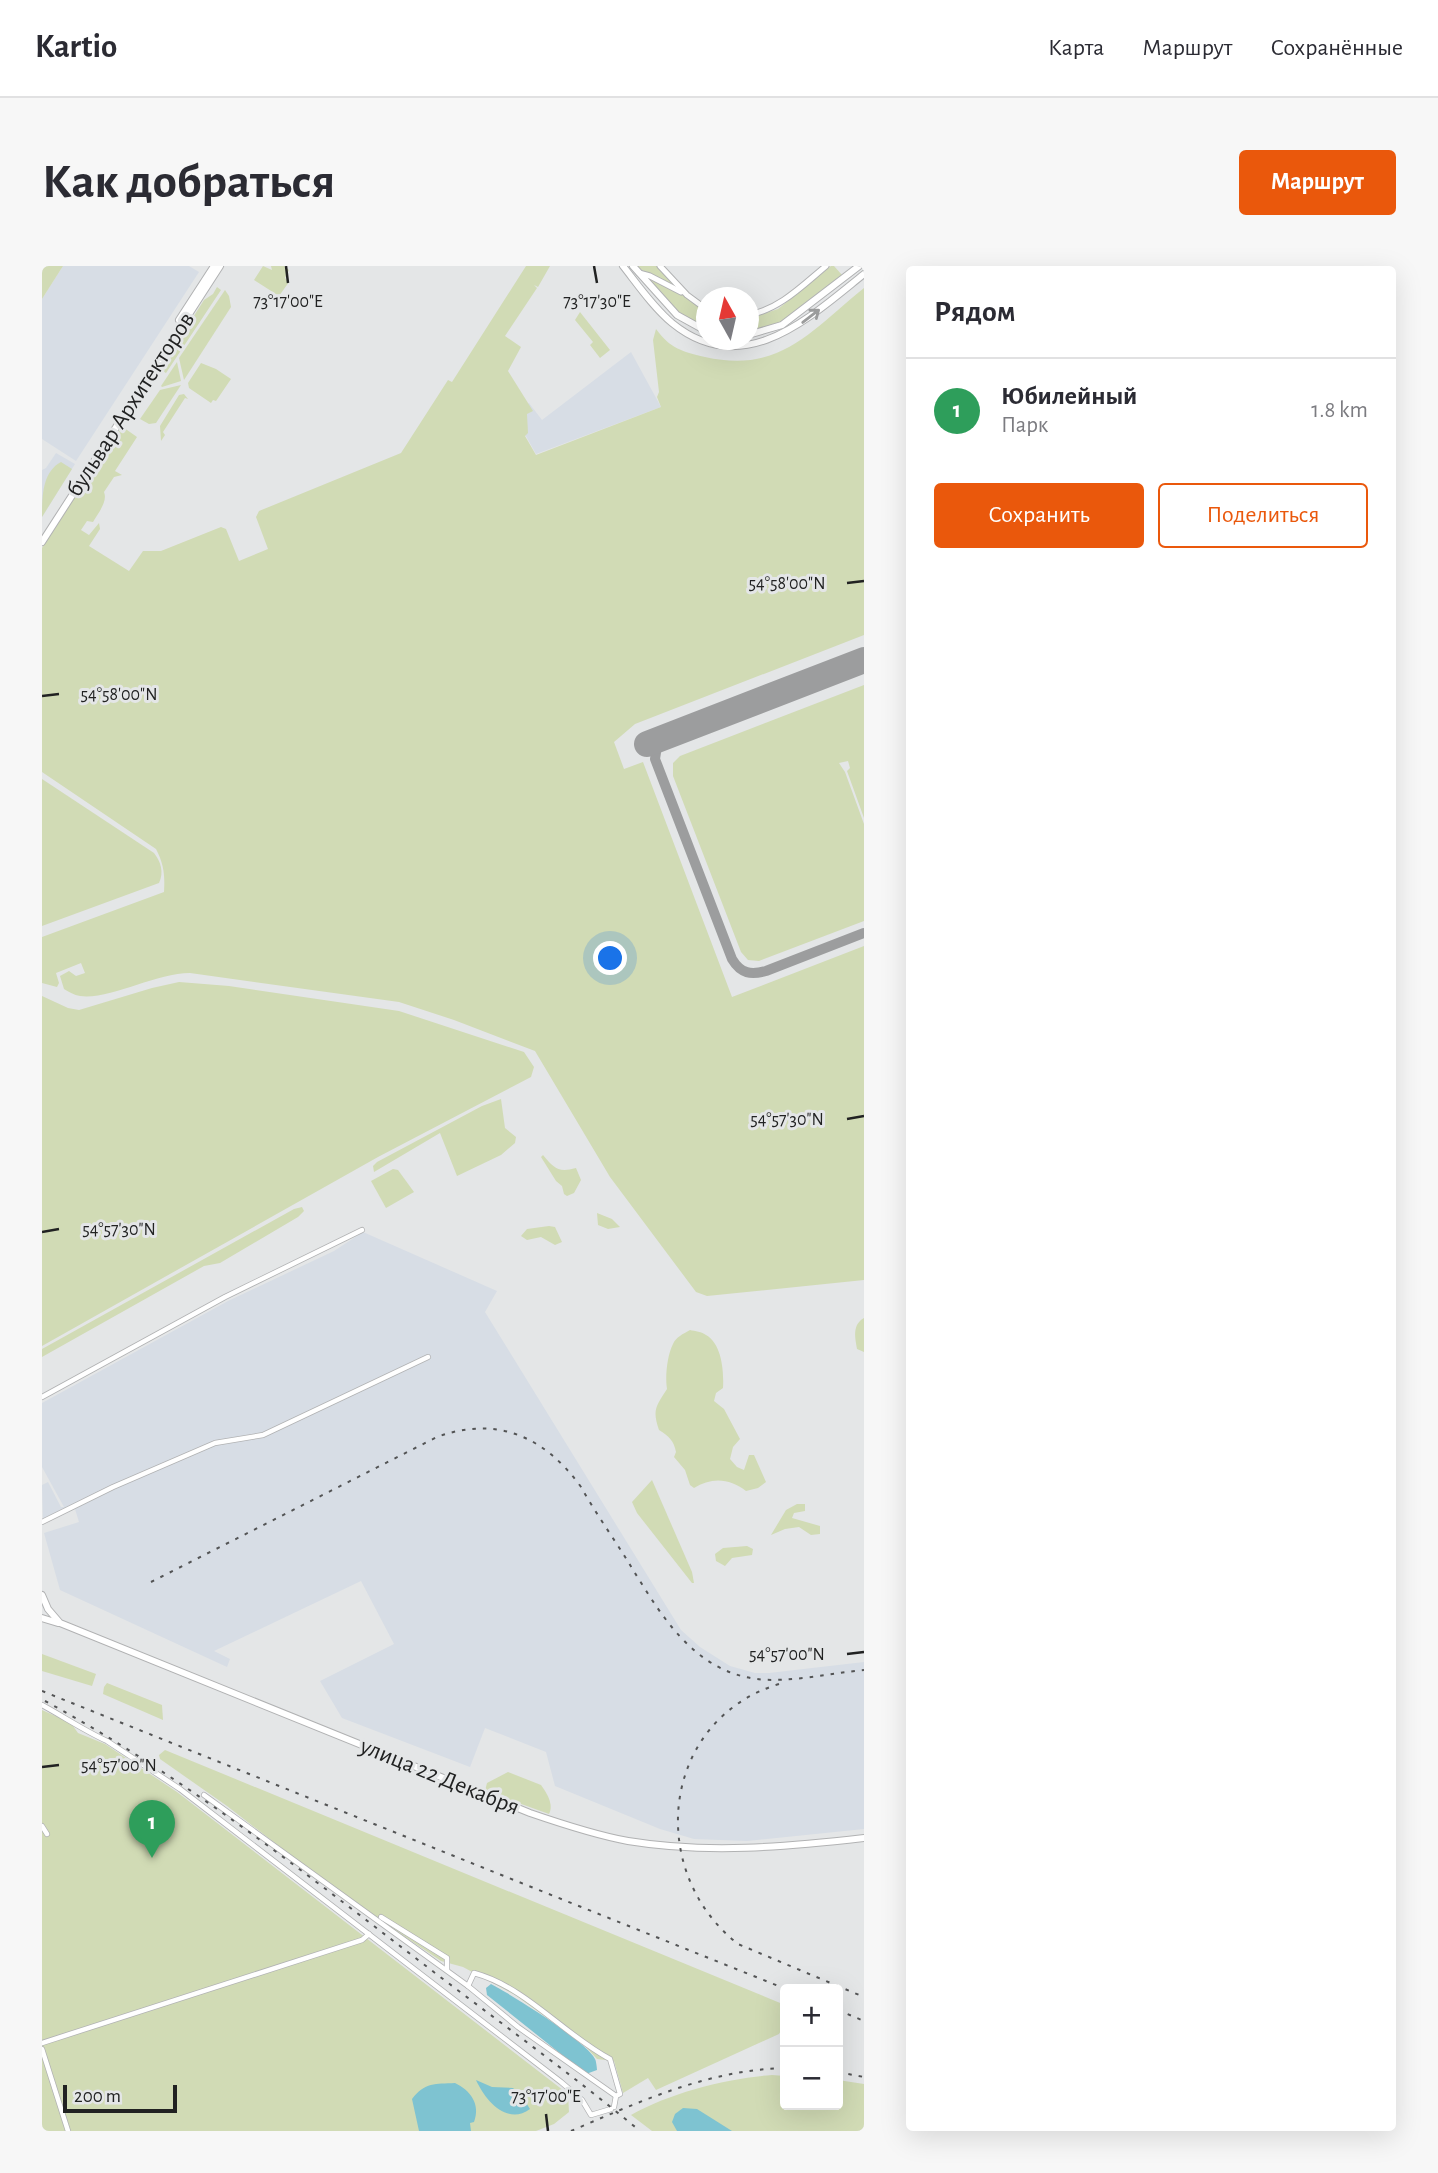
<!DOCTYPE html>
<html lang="ru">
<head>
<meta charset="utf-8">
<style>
	body { margin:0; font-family:"Alegreya Sans",sans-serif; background:#f7f7f7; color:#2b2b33 }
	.controls { position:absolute; right:21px; bottom:21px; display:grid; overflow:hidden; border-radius:7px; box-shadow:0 7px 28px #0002 }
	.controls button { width:63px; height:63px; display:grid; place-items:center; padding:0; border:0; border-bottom:2px solid #e1e1e2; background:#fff; color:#2b2b33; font:35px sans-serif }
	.compass { position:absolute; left:654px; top:21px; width:63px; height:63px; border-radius:50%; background:#fff; box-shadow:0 7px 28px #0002; rotate:352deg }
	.scale { position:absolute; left:21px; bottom:18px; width:114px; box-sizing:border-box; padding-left:7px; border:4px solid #212222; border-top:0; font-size:19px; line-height:24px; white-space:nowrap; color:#212222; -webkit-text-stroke:5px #e4e6e7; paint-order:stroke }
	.you { position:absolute; left:569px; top:693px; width:24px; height:24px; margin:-18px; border:5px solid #fff; border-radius:50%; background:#1a73e8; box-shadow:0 0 0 10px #1a73e833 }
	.badge { display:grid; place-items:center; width:46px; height:46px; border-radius:50%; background:#ea580c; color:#fff; font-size:23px; font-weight:700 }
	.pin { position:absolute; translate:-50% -58px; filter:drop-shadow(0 2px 4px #0008) }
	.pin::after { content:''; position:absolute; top:37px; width:24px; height:21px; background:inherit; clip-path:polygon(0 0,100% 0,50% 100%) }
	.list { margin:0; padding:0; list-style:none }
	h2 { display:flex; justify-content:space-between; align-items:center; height:91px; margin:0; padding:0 28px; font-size:30px }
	h2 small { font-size:23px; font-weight:400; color:#7c7c81 }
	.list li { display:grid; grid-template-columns:46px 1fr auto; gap:21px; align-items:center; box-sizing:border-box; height:105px; padding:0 28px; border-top:2px solid #e1e1e2 }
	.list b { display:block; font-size:26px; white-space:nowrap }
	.list p { margin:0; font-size:23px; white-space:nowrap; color:#7c7c81 }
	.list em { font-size:23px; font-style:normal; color:#7c7c81 }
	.actions { display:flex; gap:14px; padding:21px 28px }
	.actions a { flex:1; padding:16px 0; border:2px solid #ea580c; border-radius:7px; text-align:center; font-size:24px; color:#ea580c }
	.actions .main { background:#ea580c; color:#fff }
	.map { position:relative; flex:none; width:822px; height:1865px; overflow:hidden; border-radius:7px }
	header { display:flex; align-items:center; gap:42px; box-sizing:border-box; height:98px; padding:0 35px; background:#fff; border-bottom:2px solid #e1e1e2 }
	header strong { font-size:33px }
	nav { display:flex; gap:38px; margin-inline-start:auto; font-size:24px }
	.intro { display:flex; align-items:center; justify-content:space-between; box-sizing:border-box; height:168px; padding:0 42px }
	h1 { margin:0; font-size:49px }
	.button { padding:18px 32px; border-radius:7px; background:#ea580c; color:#fff; font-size:24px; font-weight:700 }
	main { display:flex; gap:42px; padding:0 42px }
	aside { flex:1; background:#fff; border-radius:7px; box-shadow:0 7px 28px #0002 }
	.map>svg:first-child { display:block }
	.built { fill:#d7dde5 }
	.green { fill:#d1dbb5 }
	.water { fill:#7ec3d1 }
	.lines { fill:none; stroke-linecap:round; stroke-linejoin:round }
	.taxiway { stroke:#9c9d9e; stroke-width:10 }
	.runway { stroke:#9c9d9e; stroke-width:26 }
	.street-casing { stroke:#b1b2b3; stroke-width:6 }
	.secondary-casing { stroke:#b1b2b3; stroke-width:7 }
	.primary-casing { stroke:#b1b2b3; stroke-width:8 }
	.street { stroke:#fff; stroke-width:4.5 }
	.secondary { stroke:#fff; stroke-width:5 }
	.primary { stroke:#fff; stroke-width:6 }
	.rail { stroke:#535455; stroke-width:2; stroke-dasharray:3.5 7; stroke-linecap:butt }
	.oneway { stroke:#9b9c9c }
	.ticks { fill:none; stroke:#212222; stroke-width:2.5 }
	.labels { text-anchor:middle; stroke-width:6; stroke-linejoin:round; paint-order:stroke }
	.street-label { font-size:24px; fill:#212222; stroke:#e4e6e7 }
	.ticks-label { font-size:18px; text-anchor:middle; fill:#212222; stroke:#e4e6e7; stroke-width:6; stroke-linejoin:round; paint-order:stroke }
</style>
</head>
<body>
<header>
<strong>Kartio</strong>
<nav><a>Карта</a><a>Маршрут</a><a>Сохранённые</a></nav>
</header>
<div class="intro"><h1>Как добраться</h1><a class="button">Маршрут</a></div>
<main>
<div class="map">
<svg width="822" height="1865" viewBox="0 0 822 1865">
	<rect width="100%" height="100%" fill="#e4e6e7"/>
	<g class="built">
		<polygon points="21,0 147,0 157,6 34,195 0,173 0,33"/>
		<polygon points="589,86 619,141 494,188 471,147 487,137 500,154"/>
		<polygon points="14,187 33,198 0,251 0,204 4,202"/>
		<polygon points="321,966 455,1025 443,1046 639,1364 658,1381 688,1400 713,1407 727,1407 822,1396 822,1563 705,1575 652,1573 618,1563 513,1520 504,1486 443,1462 428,1501 300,1452 278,1415 352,1378 319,1315 172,1385 188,1393 185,1401 18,1324 2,1267 37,1256 33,1243 24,1247 22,1242 1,1253 0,1219 6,1216 19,1241 22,1241 0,1201 0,1137 186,1035 292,985"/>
	</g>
	<g class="green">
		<polygon points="0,0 21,0 0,33"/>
		<polygon points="221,0 230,4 229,0 242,0 247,4 243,12 247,16 237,30 212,14"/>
		<path d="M484 0H508L496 21 492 19 495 22 463 70 479 81 466 105 491 145 485 148 486 167 483 170 494 189 619 141 615 131 617 126 611 74 614 63C629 83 639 85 663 91 738 108 770 64 822 22V369L593 458 572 476 582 503 601 496 690 731 822 680V1014L665 1030 654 1026 568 911 493 785 412 754 357 736 148 707C113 707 68 734 38 730 32 729 27 726 22 723L18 710 27 705 34 710 43 707 39 697 14 707 17 717 15 721 0 717V671L122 626C123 610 122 598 114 583L0 506V282L78 159 95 171 73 205 80 209 72 211 62 226C66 236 56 247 51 256L45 255 39 264 47 269 57 257 58 263 47 280 87 305 101 285H119L179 261 184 263 197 295 226 283 214 251 217 245 359 187 406 114 410 116Z"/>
		<polygon points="596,0 615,0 634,22 598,3"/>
		<polygon points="789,0 792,0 800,9 739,56 707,66 706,53 736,43"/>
		<polygon points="604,10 642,30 664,46 664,62 637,46"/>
		<polygon points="175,21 179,24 124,107 119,104 120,100 162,34 171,28"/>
		<polygon points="183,24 187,30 189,41 142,114 137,92"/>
		<polygon points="538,46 568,84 558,92 548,79 551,76 533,54"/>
		<polygon points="135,96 139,115 120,121 119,120"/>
		<polygon points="159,97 174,103 189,113 174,135 171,134 169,137 147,122 146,117"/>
		<polygon points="139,119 114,157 107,158 98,153 118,124"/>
		<polygon points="142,128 146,133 143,132 121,166 123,169 119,175 118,160 137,129"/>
		<path d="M19 196 30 203 0 251C0 231 0 206 19 196Z"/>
		<polygon points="822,419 822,552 805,505 808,502 806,495 797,497 803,506 822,558 822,655 717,695 706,694 699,686 631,510 631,497 638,490"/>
		<path d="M0 513 112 587C119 596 122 606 117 617L0 660Z"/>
		<polygon points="137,716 187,720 357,745 482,786 492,801 489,811 336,891 0,1080 0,730 26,742 37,744 110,722"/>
		<polygon points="459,833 463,862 474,871 473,877 459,889 415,910 398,867 332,906 331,900 335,896 440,840"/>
		<path d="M501 889C512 902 516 907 534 902L539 914 532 927 525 930 522 928 520 920 514 915 499 891Z"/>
		<polygon points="351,903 356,904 372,926 344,942 329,915"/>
		<polygon points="260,941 262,945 256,951 178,997 162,1000 0,1091 0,1083 252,943"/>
		<polygon points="555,947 570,953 578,961 566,963 556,959"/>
		<polygon points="507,960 513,961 520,976 513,979 499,971 485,974 479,970 485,963"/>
		<path d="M822 1052V1086L815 1083C813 1071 810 1059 822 1052Z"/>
		<path d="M648 1064C653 1065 660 1066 664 1069 680 1078 682 1106 681 1122L674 1127 672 1135 682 1143 698 1173 691 1181 688 1193 695 1201 702 1204 707 1189H712L724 1216 716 1222 704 1225C688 1212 669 1211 652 1222L648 1219 643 1204 632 1191 634 1186C632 1175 627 1170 617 1164 610 1144 614 1140 625 1123 623 1111 625 1090 631 1078 634 1071 641 1068 648 1064Z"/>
		<polygon points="610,1214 650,1306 652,1317 650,1317 595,1247 590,1236"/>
		<polygon points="755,1238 763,1238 763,1245 752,1247 750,1252 778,1260 778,1268 769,1269 757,1261 743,1263 729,1269 744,1244"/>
		<polygon points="705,1280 711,1283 710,1289 690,1292 683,1300 674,1295 673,1288 681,1282"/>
		<polygon points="0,1388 54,1408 50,1420 0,1405"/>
		<polygon points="65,1417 120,1439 121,1454 61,1428 62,1421"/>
		<polygon points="0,1444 29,1457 36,1467 63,1478 135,1526 526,1828 527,1846 512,1858 494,1865 0,1865"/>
		<polygon points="123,1484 743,1739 743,1758 737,1768 614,1824 606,1812 581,1827 572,1795 555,1793 541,1778 473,1729 421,1701 399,1695 295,1625 185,1540 118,1493 117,1489"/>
		<path d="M466 1506 499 1519C505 1527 512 1539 507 1548L443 1525 445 1517Z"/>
		<path d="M730 1809 743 1810V1839H796V1814L822 1818V1865H610L589 1849C627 1827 686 1812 730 1809Z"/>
	</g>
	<g class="water">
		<path d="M449 1718C470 1729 543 1774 553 1793 554 1794 555 1802 555 1804L544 1808 445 1729 444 1722Z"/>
		<path d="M434 1814 450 1821 471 1822 481 1832 488 1843C465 1860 443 1834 434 1814Z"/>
		<path d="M413 1817C428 1824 439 1838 432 1856L428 1857 429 1865H377L370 1833C383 1816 393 1818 413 1817Z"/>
		<polygon points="641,1842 655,1843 690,1865 635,1865 630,1856 633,1848"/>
	</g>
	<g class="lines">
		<path class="taxiway" d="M624 470 615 480 613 493 690 693C699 708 709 709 724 705L822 667"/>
		<polyline class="runway" points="605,478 822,394"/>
		<defs>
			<g id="street">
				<polyline points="0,1131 183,1031 320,964"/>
				<polyline points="0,1256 71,1221 173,1177 221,1169 386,1091"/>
				<path d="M0 1439C22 1451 43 1465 65 1475L138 1523 519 1816 540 1834 549 1849 569 1843"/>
				<polyline points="162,1529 426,1720 476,1761 574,1830"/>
				<polyline points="0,1560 5,1568"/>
				<polyline points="339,1651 405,1692 405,1704"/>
				<path d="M426 1720 432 1707C484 1721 521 1768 568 1793L578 1828 574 1830 572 1841"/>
				<polyline points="0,1777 320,1674 327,1668"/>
				<polyline points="0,1783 26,1865"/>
			</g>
			<g id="secondary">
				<polyline points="618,0 645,29 664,43"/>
				<polyline points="597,7 608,10 639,26"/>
				<path d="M706 49C737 44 761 19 784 0"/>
			</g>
			<g id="primary">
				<path d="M581 0C596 19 611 41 630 57 701 115 767 52 822 8"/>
				<polyline points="591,0 635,49 664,65"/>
				<polyline points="137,54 172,0"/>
				<polyline points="706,69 740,59 817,0"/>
				<polyline points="0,276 178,0"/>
				<path d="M0 1329 6 1343 18 1357 488 1547C520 1558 553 1569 586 1575 665 1588 743 1581 822 1572"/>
				<polyline points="0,1352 16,1357"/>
			</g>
		</defs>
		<use href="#street" class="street-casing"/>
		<use href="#secondary" class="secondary-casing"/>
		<use href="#primary" class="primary-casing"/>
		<use href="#street" class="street"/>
		<use href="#secondary" class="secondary"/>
		<use href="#primary" class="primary"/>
		<g class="rail">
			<path d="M109 1316 395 1171C455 1149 503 1171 539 1221 553 1246 570 1270 585 1294 616 1344 649 1405 715 1413 746 1417 790 1407 822 1404"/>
			<path d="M737 1418C619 1454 603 1605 696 1678L822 1731"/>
			<polyline points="0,1425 744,1723"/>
			<path d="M3 1435C138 1508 259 1604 380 1697 453 1753 528 1807 598 1865"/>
			<polyline points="796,1744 822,1755"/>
			<polyline points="796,1806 822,1811"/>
			<path d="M529 1865C599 1835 666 1804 743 1802"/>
		</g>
	</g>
	<defs><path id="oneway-shaft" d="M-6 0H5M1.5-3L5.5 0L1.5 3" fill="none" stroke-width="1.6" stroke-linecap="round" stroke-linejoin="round" transform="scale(1.75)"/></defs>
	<use class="oneway" href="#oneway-shaft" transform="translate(769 50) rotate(-38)"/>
	<path class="ticks" d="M244 0 246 17M552 0 555 17M805 317 822 315M0 430 17 428M805 853 822 850M0 966 17 963M805 1388 822 1386M0 1501 17 1499M504 1848 506 1865"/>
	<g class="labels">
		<g class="street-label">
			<text transform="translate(88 138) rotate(-57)" y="8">бульвар Архитекторов</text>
			<text transform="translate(398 1510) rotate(22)" y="8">улица 22 Декабря</text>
		</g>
	</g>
	<g class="ticks-label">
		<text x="246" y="41">73°17'00"E</text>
		<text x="555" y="41">73°17'30"E</text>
		<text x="745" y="323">54°58'00"N</text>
		<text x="77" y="434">54°58'00"N</text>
		<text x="745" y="859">54°57'30"N</text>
		<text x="77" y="969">54°57'30"N</text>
		<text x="745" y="1394">54°57'00"N</text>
		<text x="77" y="1505">54°57'00"N</text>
		<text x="504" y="1836">73°17'00"E</text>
	</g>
</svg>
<div class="controls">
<button>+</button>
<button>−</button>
</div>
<svg class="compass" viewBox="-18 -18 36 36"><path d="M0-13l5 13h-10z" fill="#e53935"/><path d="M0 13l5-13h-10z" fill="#7c7c81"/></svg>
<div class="scale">200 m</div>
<div class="you"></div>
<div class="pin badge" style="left:110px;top:1592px;background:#2e9e5b">1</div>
</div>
<aside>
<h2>Рядом<small></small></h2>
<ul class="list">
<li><span class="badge" style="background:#2e9e5b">1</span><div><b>Юбилейный</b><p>Парк</p></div><em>1.8 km</em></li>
</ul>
<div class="actions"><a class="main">Сохранить</a><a>Поделиться</a></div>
</aside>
</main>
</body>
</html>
